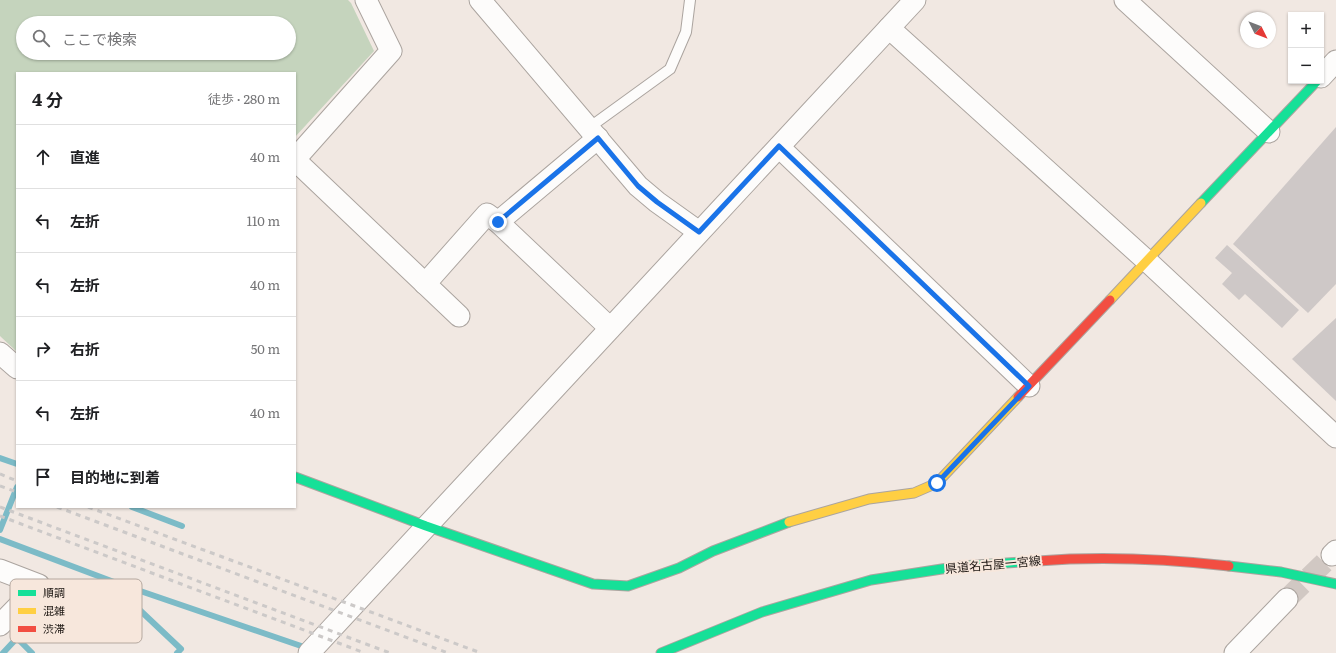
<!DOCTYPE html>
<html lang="ja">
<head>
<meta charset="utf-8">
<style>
	body { margin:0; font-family:Literata,"Noto Sans JP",serif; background:#f2f2f2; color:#202124 }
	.controls { position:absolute; right:12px; top:12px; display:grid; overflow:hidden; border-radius:0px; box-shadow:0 1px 3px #0004 }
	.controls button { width:36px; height:36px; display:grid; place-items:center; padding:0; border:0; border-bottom:1px solid #e0e0e0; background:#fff; color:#202124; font:20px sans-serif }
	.compass { position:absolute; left:1240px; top:12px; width:36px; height:36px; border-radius:50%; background:#fff; box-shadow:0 1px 3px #0004; rotate:132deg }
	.stop { position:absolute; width:12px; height:12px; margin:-9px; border:3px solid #1a73e8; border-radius:50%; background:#fff }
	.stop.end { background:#1a73e8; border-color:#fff; box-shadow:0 1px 4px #0008 }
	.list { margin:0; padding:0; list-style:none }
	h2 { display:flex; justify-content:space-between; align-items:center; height:52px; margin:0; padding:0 16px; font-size:17px }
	h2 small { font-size:13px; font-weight:400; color:#757577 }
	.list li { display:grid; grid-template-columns:26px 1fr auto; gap:12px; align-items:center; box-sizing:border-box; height:64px; padding:0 16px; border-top:1px solid #e0e0e0 }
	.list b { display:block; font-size:15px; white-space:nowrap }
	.list em { font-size:13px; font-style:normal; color:#757577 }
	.icon { flex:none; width:22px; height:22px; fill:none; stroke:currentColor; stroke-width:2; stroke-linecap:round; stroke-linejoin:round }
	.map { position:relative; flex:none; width:1336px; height:653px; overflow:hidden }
	.search { position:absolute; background:#fff; box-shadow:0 1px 3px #0004; left:16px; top:16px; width:280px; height:44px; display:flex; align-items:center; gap:10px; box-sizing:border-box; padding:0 14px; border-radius:22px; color:#757577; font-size:15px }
	.panel { position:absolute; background:#fff; box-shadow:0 1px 3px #0004; left:16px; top:72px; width:280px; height:436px; border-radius:0px }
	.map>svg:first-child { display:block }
	.green { fill:#c5d4bd; fill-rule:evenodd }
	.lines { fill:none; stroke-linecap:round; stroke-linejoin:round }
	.stream { stroke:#7cbbc7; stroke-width:6 }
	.building { fill:#cec8c7 }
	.street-tunnel { stroke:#d1c8c3; stroke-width:21; stroke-dasharray:21 10; stroke-linecap:butt }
	.lane-casing { stroke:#aba49f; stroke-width:12 }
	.street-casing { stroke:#aba49f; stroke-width:23 }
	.fast-casing { stroke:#aba49f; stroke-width:11 }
	.slow-casing { stroke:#aba49f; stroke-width:11 }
	.jam-casing { stroke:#aba49f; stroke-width:11 }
	.lane { stroke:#fdfcfb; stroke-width:10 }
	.street { stroke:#fdfcfb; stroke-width:21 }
	.fast { stroke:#16e098; stroke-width:9 }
	.slow { stroke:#ffcf43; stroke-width:9 }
	.jam { stroke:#f24e42; stroke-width:9 }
	.rail { stroke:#ccc9c8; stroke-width:3; stroke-dasharray:5 5; stroke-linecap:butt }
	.route { stroke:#1a73e8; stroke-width:5 }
	.labels { text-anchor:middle; stroke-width:4; stroke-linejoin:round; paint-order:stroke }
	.street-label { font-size:12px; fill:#1b1511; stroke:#f7e7dc }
	.key { fill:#f7e7dc; stroke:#b5a89f; stroke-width:1 }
	.key-label { font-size:11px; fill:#1b1511 }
</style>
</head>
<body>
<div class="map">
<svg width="1336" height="653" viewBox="0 0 1336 653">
	<rect width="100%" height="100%" fill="#f1e8e2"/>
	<path class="green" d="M0 0H348L351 3 374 51 295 137V73H17V352L0 336ZM23 23H289V53H23Z"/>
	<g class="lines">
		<g class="stream">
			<polyline points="0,458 17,464"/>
			<polyline points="132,507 182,526"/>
			<polyline points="0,530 17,487"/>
			<polyline points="0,539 114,582 307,648"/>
			<polyline points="109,581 181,649 177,653"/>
			<polyline points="3,653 17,638 32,653"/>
		</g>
	</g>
	<g class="building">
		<polygon points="1336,127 1336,284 1308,313 1233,244"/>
		<polygon points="1227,245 1299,310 1282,328 1245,294 1239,300 1222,284 1232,273 1215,258"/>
		<polygon points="1336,318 1336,401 1292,359"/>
	</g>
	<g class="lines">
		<polyline class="street-tunnel" points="1287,599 1332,555"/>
		<defs>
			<polyline id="lane" points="590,127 670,69 686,32 690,0"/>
			<g id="street">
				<polyline points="480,0 638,186 657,202 699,232"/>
				<polyline points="1125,0 1269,132"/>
				<polyline points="889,28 1147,261 1336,437"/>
				<polyline points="1321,77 1336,61"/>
				<polyline points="779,147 1029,386"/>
				<polyline points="295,159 391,51 366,0"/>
				<polyline points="295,160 459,316"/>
				<polyline points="498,222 598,138"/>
				<polyline points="425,284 487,214 498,222 610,328"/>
				<polyline points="0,353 17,368"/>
				<polyline points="1332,555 1336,551"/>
				<polyline points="0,570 39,585 0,625"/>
				<polyline points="309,653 915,0"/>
				<polyline points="1235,653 1287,599"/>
			</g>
			<g id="fast">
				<polyline points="1201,203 1317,81"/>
				<polyline points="295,477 426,526 593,584 628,586 679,568 713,551 789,522"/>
				<polyline points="1229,566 1281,572 1336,584"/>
				<polyline points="661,653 762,612 871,580 961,566 1038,561"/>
			</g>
			<g id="slow">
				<polyline points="1110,300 1201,203"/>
				<polyline points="789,522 869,499 914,493 937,483 1018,397"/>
			</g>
			<g id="jam">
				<polyline points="1018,397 1110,300"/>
				<path d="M1038 561C1101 556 1166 559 1229 566"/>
			</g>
		</defs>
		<use href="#lane" class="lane-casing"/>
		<use href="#street" class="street-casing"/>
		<use href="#fast" class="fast-casing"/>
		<use href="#slow" class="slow-casing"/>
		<use href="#jam" class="jam-casing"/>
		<use href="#lane" class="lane"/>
		<use href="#street" class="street"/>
		<use href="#fast" class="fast"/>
		<use href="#slow" class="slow"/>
		<use href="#jam" class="jam"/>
		<g class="rail">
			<polyline points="0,474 17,481"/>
			<polyline points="0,486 17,492"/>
			<polyline points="0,507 390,653"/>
			<polyline points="57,507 448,653"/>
			<polyline points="88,507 481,653"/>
			<polyline points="0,516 365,653"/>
		</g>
	</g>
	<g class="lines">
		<polyline class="route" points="498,222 598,138 638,186 657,202 699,232 779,146 1029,386 937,483"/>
	</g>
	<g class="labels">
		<g class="street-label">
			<text transform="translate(993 565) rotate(-5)" y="4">県道名古屋一宮線</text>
		</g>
	</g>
	<rect x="10" y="579" width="132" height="64" rx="6" class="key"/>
	<rect x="18" y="590" width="18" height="6" fill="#16e098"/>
	<rect x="18" y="608" width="18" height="6" fill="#ffcf43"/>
	<rect x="18" y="626" width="18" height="6" fill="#f24e42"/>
	<g class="key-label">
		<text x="43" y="597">順調</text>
		<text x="43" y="615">混雑</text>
		<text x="43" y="633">渋滞</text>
	</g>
</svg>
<div class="controls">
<button>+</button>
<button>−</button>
</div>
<svg class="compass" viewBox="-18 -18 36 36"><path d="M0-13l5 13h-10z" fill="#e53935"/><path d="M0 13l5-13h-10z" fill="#757577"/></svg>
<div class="stop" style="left:937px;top:483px"></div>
<div class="stop end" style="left:498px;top:222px"></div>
<div class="search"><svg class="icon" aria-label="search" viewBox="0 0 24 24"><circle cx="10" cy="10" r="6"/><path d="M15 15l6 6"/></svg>ここで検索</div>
<section class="panel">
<h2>4 分<small>徒歩 · 280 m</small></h2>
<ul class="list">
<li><svg class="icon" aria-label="ahead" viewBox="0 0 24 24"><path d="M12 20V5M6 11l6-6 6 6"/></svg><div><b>直進</b></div><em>40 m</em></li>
<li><svg class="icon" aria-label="left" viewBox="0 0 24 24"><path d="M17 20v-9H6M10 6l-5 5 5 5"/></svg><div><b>左折</b></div><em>110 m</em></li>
<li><svg class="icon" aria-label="left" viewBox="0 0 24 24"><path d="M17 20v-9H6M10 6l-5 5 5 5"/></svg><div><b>左折</b></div><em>40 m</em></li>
<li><svg class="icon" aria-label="right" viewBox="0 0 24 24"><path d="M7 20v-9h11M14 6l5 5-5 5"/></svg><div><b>右折</b></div><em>50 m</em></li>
<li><svg class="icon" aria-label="left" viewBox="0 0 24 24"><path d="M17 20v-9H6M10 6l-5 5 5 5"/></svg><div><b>左折</b></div><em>40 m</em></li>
<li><svg class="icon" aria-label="arrive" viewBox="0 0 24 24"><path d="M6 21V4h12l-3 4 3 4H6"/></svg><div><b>目的地に到着</b></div></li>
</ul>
</section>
</div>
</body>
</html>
